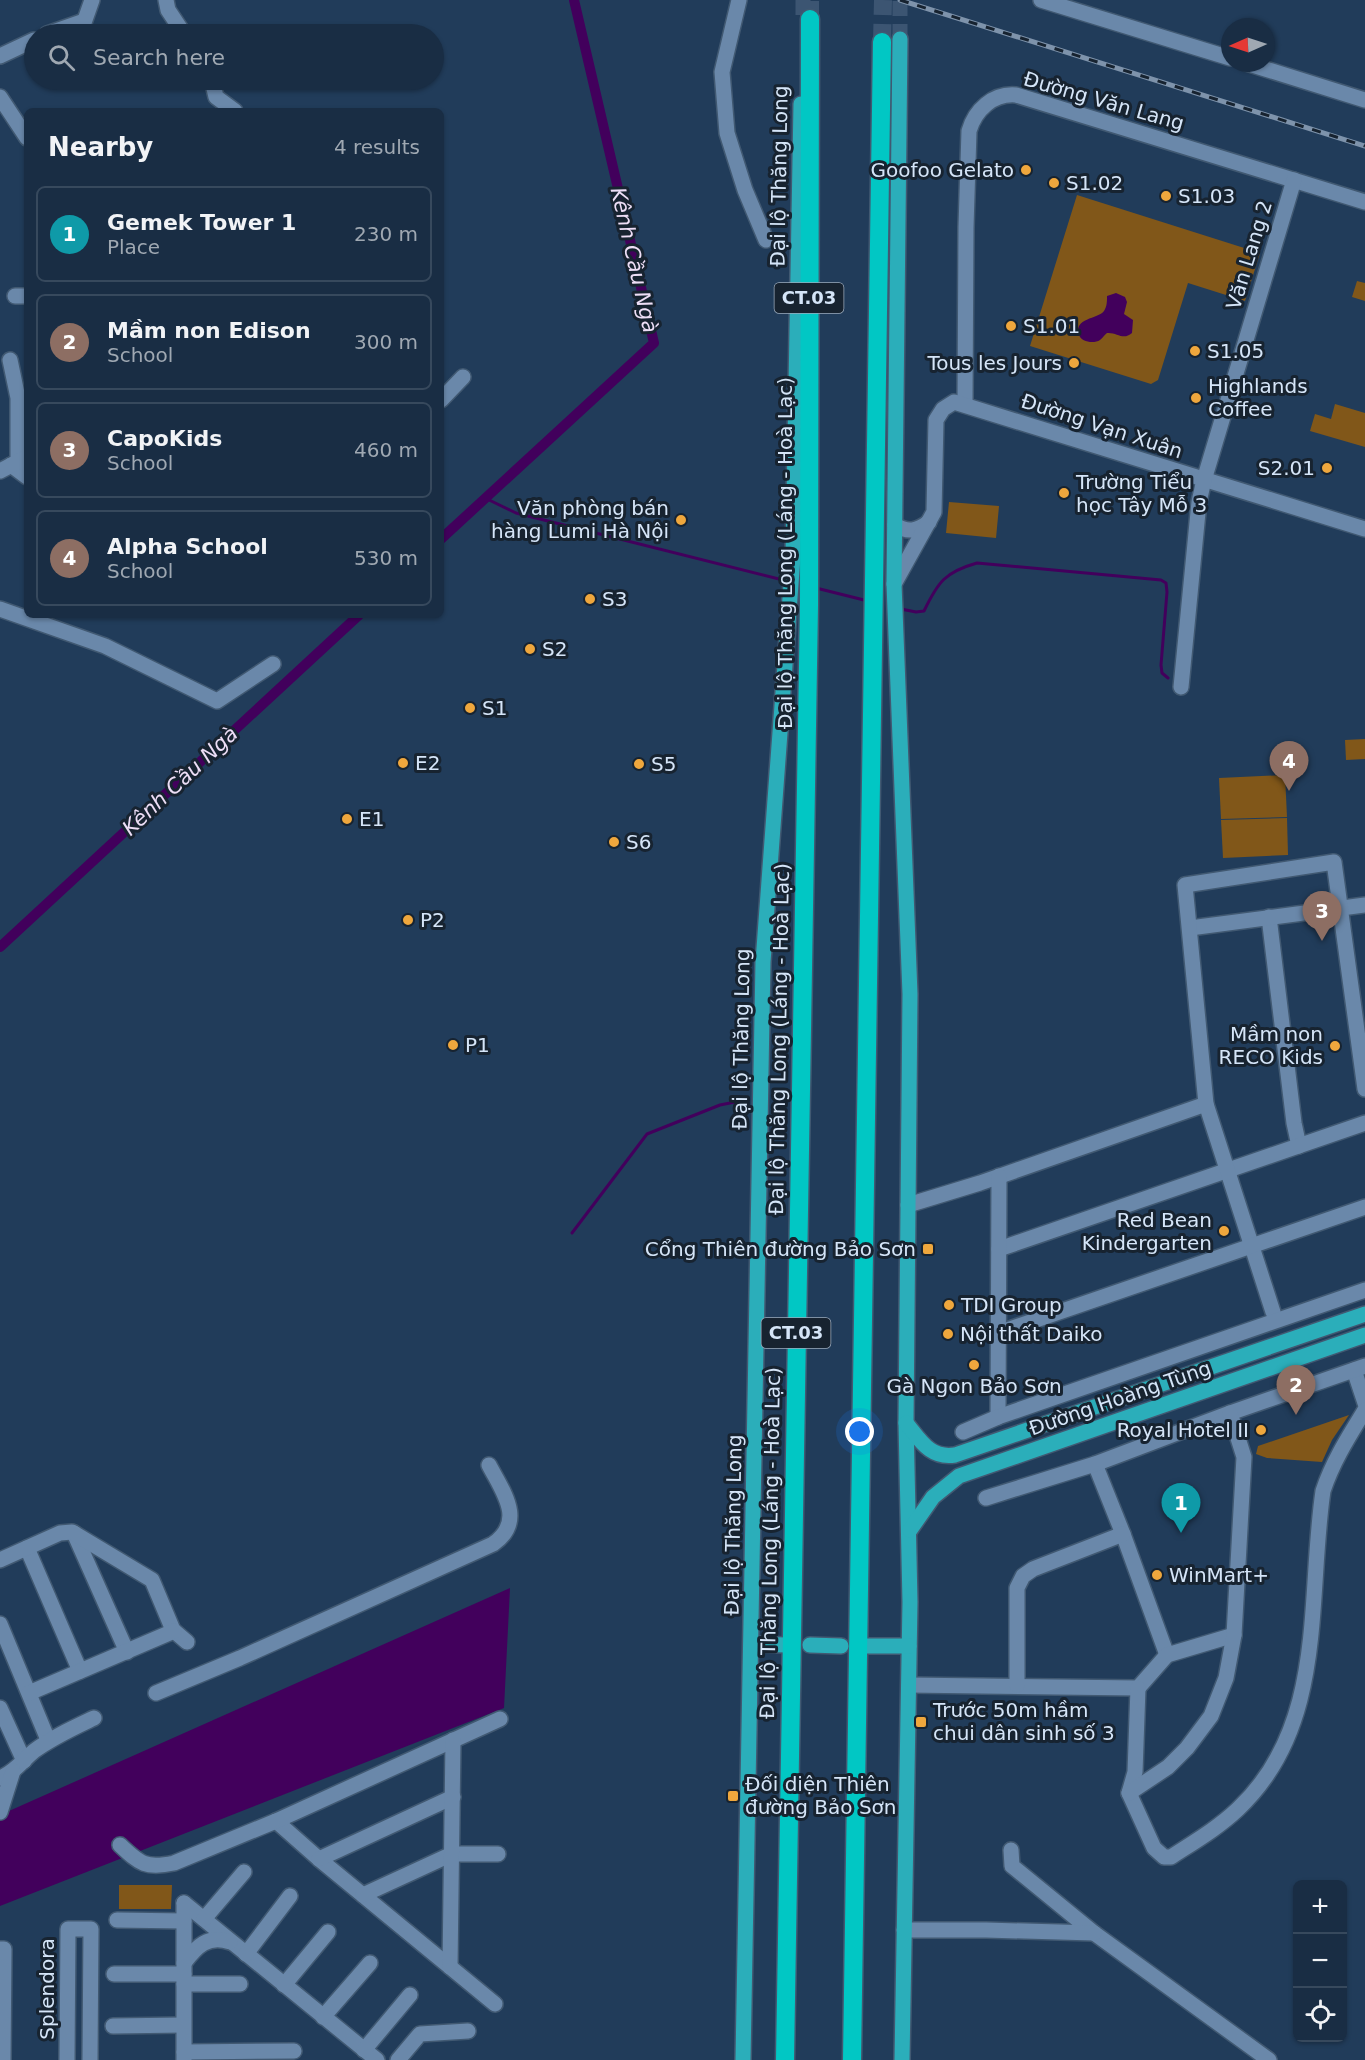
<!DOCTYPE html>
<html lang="en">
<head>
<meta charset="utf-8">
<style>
	body { margin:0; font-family:"DejaVu Sans",sans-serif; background:#22354b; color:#f1f3f6 }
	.controls { position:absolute; right:18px; bottom:18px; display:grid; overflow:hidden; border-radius:9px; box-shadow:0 2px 4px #0004 }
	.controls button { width:54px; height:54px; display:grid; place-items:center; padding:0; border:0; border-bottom:2px solid #37495d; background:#192d44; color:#f1f3f6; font:30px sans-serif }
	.compass { position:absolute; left:1221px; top:18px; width:54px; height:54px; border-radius:50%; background:#192d44; box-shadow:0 2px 4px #0004; rotate:267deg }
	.you { position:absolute; left:860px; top:1432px; width:21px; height:21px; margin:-15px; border:4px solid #fff; border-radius:50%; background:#1a73e8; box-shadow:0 0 0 9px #1a73e833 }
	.badge { display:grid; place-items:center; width:39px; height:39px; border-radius:50%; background:#efa73d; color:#fff; font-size:20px; font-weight:700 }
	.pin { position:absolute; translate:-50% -50px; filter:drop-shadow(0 2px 3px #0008) }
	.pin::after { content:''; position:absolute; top:32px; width:21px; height:18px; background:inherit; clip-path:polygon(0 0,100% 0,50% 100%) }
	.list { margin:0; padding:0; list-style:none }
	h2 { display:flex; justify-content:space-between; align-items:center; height:78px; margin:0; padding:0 24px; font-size:26px }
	h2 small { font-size:20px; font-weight:400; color:#9fa8b2 }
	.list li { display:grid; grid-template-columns:39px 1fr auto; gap:18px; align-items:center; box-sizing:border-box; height:96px; margin:0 12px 12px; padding:0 12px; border:2px solid #37495d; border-radius:9px }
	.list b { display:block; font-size:22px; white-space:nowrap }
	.list p { margin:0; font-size:20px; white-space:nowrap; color:#9fa8b2 }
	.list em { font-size:20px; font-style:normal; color:#9fa8b2 }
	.icon { flex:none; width:33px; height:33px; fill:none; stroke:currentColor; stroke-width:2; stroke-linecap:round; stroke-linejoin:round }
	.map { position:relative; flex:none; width:1365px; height:2060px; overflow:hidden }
	.search { position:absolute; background:#192d44; box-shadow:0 2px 4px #0004; left:24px; top:24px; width:420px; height:66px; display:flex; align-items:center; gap:15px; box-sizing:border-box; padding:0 21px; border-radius:33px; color:#9fa8b2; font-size:22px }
	.panel { position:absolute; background:#192d44; box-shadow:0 2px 4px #0004; left:24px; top:108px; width:420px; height:510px; border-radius:9px }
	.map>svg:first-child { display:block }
	.green { fill:#815719 }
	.water { fill:#42005c }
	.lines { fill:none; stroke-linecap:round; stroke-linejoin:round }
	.stream { stroke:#42005c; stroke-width:3 }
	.canal { stroke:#42005c; stroke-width:10 }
	.major-tunnel { stroke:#3c5572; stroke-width:15; stroke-dasharray:15 8; stroke-linecap:butt }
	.highway-tunnel { stroke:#3c5572; stroke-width:18; stroke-dasharray:18 9; stroke-linecap:butt }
	.minor-casing { stroke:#415972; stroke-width:18 }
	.major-casing { stroke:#415972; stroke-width:18 }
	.highway-casing { stroke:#415972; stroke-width:21 }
	.minor { stroke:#6a88aa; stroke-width:15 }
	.major { stroke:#2baeba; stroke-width:15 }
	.highway { stroke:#01c7c4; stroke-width:18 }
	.rail-casing { stroke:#7e93ab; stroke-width:5 }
	.rail { stroke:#172330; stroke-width:3; stroke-dasharray:9; stroke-linecap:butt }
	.poi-dot { fill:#efa73d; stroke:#172330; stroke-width:2 }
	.labels { text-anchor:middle; stroke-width:6; stroke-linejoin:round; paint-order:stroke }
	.shield { fill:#172330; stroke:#9cabbc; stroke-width:1.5 }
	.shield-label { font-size:18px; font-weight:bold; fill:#d5e5f8 }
	.street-label { font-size:20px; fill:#d5e5f8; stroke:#172330 }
	.poi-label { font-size:20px; fill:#d5e5f8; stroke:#172330; text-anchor:start }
	.water-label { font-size:21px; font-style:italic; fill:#eddef6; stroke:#172330 }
</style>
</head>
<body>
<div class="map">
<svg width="1365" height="2060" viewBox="0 0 1365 2060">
	<rect width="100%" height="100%" fill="#213c5a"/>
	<g class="green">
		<polygon points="1077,195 1260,253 1245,301 1188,283 1158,380 1151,384 1030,346"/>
		<polygon points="1357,281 1365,283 1365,301 1352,297"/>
		<polygon points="1335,404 1365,413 1365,447 1310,431 1315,414 1331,419"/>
		<polygon points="949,502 999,506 996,538 946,533"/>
		<polygon points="1365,739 1365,759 1346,760 1345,740"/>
		<polygon points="1285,775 1287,817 1221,819 1219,778"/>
		<polygon points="1287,818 1288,855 1223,858 1221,820"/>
		<polygon points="1349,1415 1332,1440 1322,1462 1267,1458 1256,1454 1258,1446"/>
		<polygon points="119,1885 172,1885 171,1909 119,1909"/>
	</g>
	<g class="water">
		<path d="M1116 293 1125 297 1127 302 1124 314 1133 320 1132 333C1123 341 1117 332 1107 333 1104 335 1103 338 1100 340 1094 344 1081 342 1079 335 1073 318 1098 319 1104 311 1107 306 1107 302 1107 296Z"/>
		<polygon points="510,1588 504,1708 0,1906 0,1815"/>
	</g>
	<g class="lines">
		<g class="stream">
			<polyline points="485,498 516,513 787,581"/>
			<polyline points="816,588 868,601"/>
			<path d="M901 609 916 612 924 611C938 582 945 572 977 563L1161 580 1166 583 1167 592 1161 665 1162 673 1168 678"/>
			<polyline points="572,1233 647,1134 720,1105 745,1100"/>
		</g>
		<g class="canal">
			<polyline points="441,539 654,343 574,0"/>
			<polyline points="0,947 359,615"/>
		</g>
		<g class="major-tunnel">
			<polyline points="803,0 803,20"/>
			<polyline points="900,39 900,0"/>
		</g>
		<g class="highway-tunnel">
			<polyline points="810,19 810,0"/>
			<polyline points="882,42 883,0"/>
		</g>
		<defs>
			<g id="minor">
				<polyline points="166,0 168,10 184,34"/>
				<polyline points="739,0 722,72 727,133 745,190 766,240"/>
				<polyline points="1041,0 1230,58"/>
				<polyline points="47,34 84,21"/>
				<polyline points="80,34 92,0"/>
				<polyline points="0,56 34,40"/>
				<polyline points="1246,63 1365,100"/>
				<polyline points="212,80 216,97 235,111"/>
				<polyline points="0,97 27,138"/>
				<polyline points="15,296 27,296"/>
				<polyline points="10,360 18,398 18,462"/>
				<polyline points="441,400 463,377"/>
				<path d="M965 404 966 227 969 131C975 110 993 93 1016 95L1365 202"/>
				<polyline points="11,465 27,477"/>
				<polyline points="0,471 27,457"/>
				<path d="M895 525C908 533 917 531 929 522"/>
				<polyline points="894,584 934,512 936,420 943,409 954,402 1365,529"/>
				<polyline points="0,609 105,646 217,701 273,664"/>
				<polyline points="1181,687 1199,502 1204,480 1294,180"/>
				<polyline points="1269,917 1294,1123 1299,1146"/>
				<polyline points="1190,928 1365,905"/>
				<polyline points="908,1205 980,1183 1206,1104"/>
				<polyline points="999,1249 1365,1123"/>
				<polyline points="1273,1312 1206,1104 1185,885 1334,862 1365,1089"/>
				<polyline points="998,1333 1365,1207"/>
				<polyline points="1354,1370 1365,1403"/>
				<polyline points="998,1417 999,1176"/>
				<polyline points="963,1432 998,1417 1365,1290"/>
				<polyline points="1095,1464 1123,1534 1167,1655"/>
				<polyline points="986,1498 1095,1464 1230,1413 1365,1366"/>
				<polyline points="74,1533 127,1652"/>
				<polyline points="27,1548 80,1671"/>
				<polyline points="0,1560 60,1533 72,1532 152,1580 173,1630 187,1642"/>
				<polyline points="0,1624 46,1735"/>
				<polyline points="909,1685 1138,1688 1167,1655 1234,1635"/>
				<polyline points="1017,1685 1017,1588 1023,1576 1033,1569 1123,1534"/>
				<path d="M1138 1688 1135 1772 1129 1793 1154 1848 1164 1857H1171C1194 1842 1218 1828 1238 1809 1327 1725 1307 1600 1323 1491 1333 1461 1349 1436 1365 1410"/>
				<polyline points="29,1693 174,1631"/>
				<path d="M156 1693 240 1658 493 1544C526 1521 503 1492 489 1465"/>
				<polyline points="0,1708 24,1761"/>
				<path d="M0 1778C15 1772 22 1761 34 1751 53 1737 73 1728 94 1718"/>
				<polyline points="1129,1793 1168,1767 1187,1748 1211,1716 1226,1678 1234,1635 1244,1457 1230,1413"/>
				<polyline points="0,1812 13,1771"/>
				<polyline points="276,1821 319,1859 495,2004"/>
				<path d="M120 1845C140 1864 146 1869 174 1863L276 1821 500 1719"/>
				<polyline points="1011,1850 1012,1866 1017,1870 1094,1933 1269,2060"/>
				<polyline points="319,1859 453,1797"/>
				<polyline points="363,1895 452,1854 498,1854"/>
				<polyline points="184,1903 377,2060"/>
				<polyline points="204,1919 244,1872"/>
				<polyline points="117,1920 184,1921"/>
				<polyline points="904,1930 986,1930 1094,1933"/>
				<polyline points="0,1949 4,1949 3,2060"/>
				<polyline points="246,1954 290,1896"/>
				<path d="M184 1963C196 1947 208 1934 230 1942"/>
				<polyline points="450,1967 453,1740"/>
				<polyline points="114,1974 184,1974"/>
				<polyline points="184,1984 240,1984"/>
				<polyline points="284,1985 328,1932"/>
				<polyline points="323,2017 370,1963"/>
				<polyline points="113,2026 183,2025"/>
				<polyline points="364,2050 410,1995"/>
				<polyline points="184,2052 294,2051"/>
				<polyline points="67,2060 68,1929 91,1929 90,2060"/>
				<polyline points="184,2060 184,1903"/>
				<polyline points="398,2060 420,2034 468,2031"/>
			</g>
			<g id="major">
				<polyline points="900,39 894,584 910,994 906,1423 910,1602 902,2060"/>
				<path d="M906 1423C920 1440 930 1459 955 1455L1365 1314"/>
				<polyline points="910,1530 933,1497 959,1476 1365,1335"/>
				<polyline points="752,1644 786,1645"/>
				<polyline points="810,1645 841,1646"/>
				<polyline points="860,1646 909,1646"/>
				<polyline points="743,2060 763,962 793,557 801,104"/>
			</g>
			<g id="highway">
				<polyline points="785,2060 809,605 810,19"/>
				<polyline points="852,2060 882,42"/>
			</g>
		</defs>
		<use href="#minor" class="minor-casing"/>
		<use href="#major" class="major-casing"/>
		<use href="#highway" class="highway-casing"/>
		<use href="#minor" class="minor"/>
		<use href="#major" class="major"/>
		<use href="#highway" class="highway"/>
		<defs>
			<polyline id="rail" points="900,0 1365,146"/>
		</defs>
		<use href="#rail" class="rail-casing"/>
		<use href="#rail" class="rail"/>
	</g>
	<g class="poi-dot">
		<circle cx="1026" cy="170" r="6"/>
		<circle cx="1054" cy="183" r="6"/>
		<circle cx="1166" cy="196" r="6"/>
		<circle cx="1011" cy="326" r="6"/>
		<circle cx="1195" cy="351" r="6"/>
		<circle cx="1074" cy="363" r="6"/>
		<circle cx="1196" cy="398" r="6"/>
		<circle cx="1327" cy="468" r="6"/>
		<circle cx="1064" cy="493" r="6"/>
		<circle cx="681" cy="520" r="6"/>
		<circle cx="590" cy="599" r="6"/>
		<circle cx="530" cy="649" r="6"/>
		<circle cx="470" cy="708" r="6"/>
		<circle cx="403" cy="763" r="6"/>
		<circle cx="639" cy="764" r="6"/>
		<circle cx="347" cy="819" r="6"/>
		<circle cx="614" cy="842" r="6"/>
		<circle cx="408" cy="920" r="6"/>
		<circle cx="453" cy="1045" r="6"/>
		<circle cx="1335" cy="1046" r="6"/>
		<circle cx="1224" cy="1231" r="6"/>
		<rect x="922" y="1243" width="12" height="12" rx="3"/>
		<circle cx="949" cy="1305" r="6"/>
		<circle cx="948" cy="1334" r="6"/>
		<circle cx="974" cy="1365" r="6"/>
		<circle cx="1261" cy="1430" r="6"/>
		<circle cx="1157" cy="1575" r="6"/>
		<rect x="915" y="1716" width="12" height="12" rx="3"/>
		<rect x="727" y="1790" width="12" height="12" rx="3"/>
	</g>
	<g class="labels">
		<g class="shield">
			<rect x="774.5" y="283" width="69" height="30" rx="4.5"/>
			<rect x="761.5" y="1318" width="69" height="30" rx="4.5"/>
		</g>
		<g class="shield-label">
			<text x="809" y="304">CT.03</text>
			<text x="796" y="1339">CT.03</text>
		</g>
		<g class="street-label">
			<text transform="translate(1104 101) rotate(16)" y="7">Đường Văn Lang</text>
			<text transform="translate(779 176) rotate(-89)" y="7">Đại lộ Thăng Long</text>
			<text transform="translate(1249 255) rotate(-73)" y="7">Văn Lang 2</text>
			<text transform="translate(1102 426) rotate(18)" y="7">Đường Vạn Xuân</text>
			<text transform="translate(785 553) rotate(-90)" y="7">Đại lộ Thăng Long (Láng - Hoà Lạc)</text>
			<text transform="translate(741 1039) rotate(-89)" y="7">Đại lộ Thăng Long</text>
			<text transform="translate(779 1039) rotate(-89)" y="7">Đại lộ Thăng Long (Láng - Hoà Lạc)</text>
			<text transform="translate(1120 1398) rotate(-19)" y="7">Đường Hoàng Tùng</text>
			<text transform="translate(733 1525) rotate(-89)" y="7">Đại lộ Thăng Long</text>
			<text transform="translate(770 1543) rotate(-89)" y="7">Đại lộ Thăng Long (Láng - Hoà Lạc)</text>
			<text transform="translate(47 1989) rotate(-90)" y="7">Splendora</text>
		</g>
		<g class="poi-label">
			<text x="1014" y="177" text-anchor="end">Goofoo Gelato</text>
			<text x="1066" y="190">S1.02</text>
			<text x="1178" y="203">S1.03</text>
			<text x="1023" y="333">S1.01</text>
			<text x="1207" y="358">S1.05</text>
			<text x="1062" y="370" text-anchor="end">Tous les Jours</text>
			<text x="1208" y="393">Highlands<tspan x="1208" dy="23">Coffee</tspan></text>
			<text x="1315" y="475" text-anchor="end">S2.01</text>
			<text x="1076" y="489">Trường Tiểu<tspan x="1076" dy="23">học Tây Mỗ 3</tspan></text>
			<text x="669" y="515" text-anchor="end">Văn phòng bán<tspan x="669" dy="23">hàng Lumi Hà Nội</tspan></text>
			<text x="602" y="606">S3</text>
			<text x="542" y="656">S2</text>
			<text x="482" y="715">S1</text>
			<text x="415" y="770">E2</text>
			<text x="651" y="771">S5</text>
			<text x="359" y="826">E1</text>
			<text x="626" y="849">S6</text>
			<text x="420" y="927">P2</text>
			<text x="1323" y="1041" text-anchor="end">Mầm non<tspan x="1323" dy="23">RECO Kids</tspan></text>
			<text x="465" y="1052">P1</text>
			<text x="1212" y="1227" text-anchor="end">Red Bean<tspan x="1212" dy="23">Kindergarten</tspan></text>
			<text x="916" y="1256" text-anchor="end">Cổng Thiên đường Bảo Sơn</text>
			<text x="961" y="1312">TDI Group</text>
			<text x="960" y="1341">Nội thất Daiko</text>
			<text x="974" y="1393" text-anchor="middle">Gà Ngon Bảo Sơn</text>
			<text x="1249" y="1437" text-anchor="end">Royal Hotel II</text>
			<text x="1169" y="1582">WinMart+</text>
			<text x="933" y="1717">Trước 50m hầm<tspan x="933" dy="23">chui dân sinh số 3</tspan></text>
			<text x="745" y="1791">Đối diện Thiên<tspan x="745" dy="23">đường Bảo Sơn</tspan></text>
		</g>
		<g class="water-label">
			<text transform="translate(634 260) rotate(77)" y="7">Kênh Cầu Ngà</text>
			<text transform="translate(180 781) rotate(-43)" y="7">Kênh Cầu Ngà</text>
		</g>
	</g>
</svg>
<div class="controls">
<button>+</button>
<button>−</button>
<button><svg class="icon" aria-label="locate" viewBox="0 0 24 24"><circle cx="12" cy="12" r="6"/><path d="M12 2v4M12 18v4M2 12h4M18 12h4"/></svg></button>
</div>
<svg class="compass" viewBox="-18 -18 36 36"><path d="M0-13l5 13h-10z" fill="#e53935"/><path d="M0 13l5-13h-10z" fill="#9fa8b2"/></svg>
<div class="you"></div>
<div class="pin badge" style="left:1181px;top:1533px;background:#0f9aa8">1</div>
<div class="pin badge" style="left:1296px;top:1415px;background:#8d6e63">2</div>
<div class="pin badge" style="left:1322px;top:941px;background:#8d6e63">3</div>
<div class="pin badge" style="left:1289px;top:791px;background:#8d6e63">4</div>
<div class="search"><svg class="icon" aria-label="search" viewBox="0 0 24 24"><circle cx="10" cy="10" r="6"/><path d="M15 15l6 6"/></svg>Search here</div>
<section class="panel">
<h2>Nearby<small>4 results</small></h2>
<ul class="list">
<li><span class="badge" style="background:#0f9aa8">1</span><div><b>Gemek Tower 1</b><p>Place</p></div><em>230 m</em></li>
<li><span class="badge" style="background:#8d6e63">2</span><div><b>Mầm non Edison</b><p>School</p></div><em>300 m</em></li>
<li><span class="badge" style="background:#8d6e63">3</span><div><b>CapoKids</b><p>School</p></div><em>460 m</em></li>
<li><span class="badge" style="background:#8d6e63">4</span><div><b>Alpha School</b><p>School</p></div><em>530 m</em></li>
</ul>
</section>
</div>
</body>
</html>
